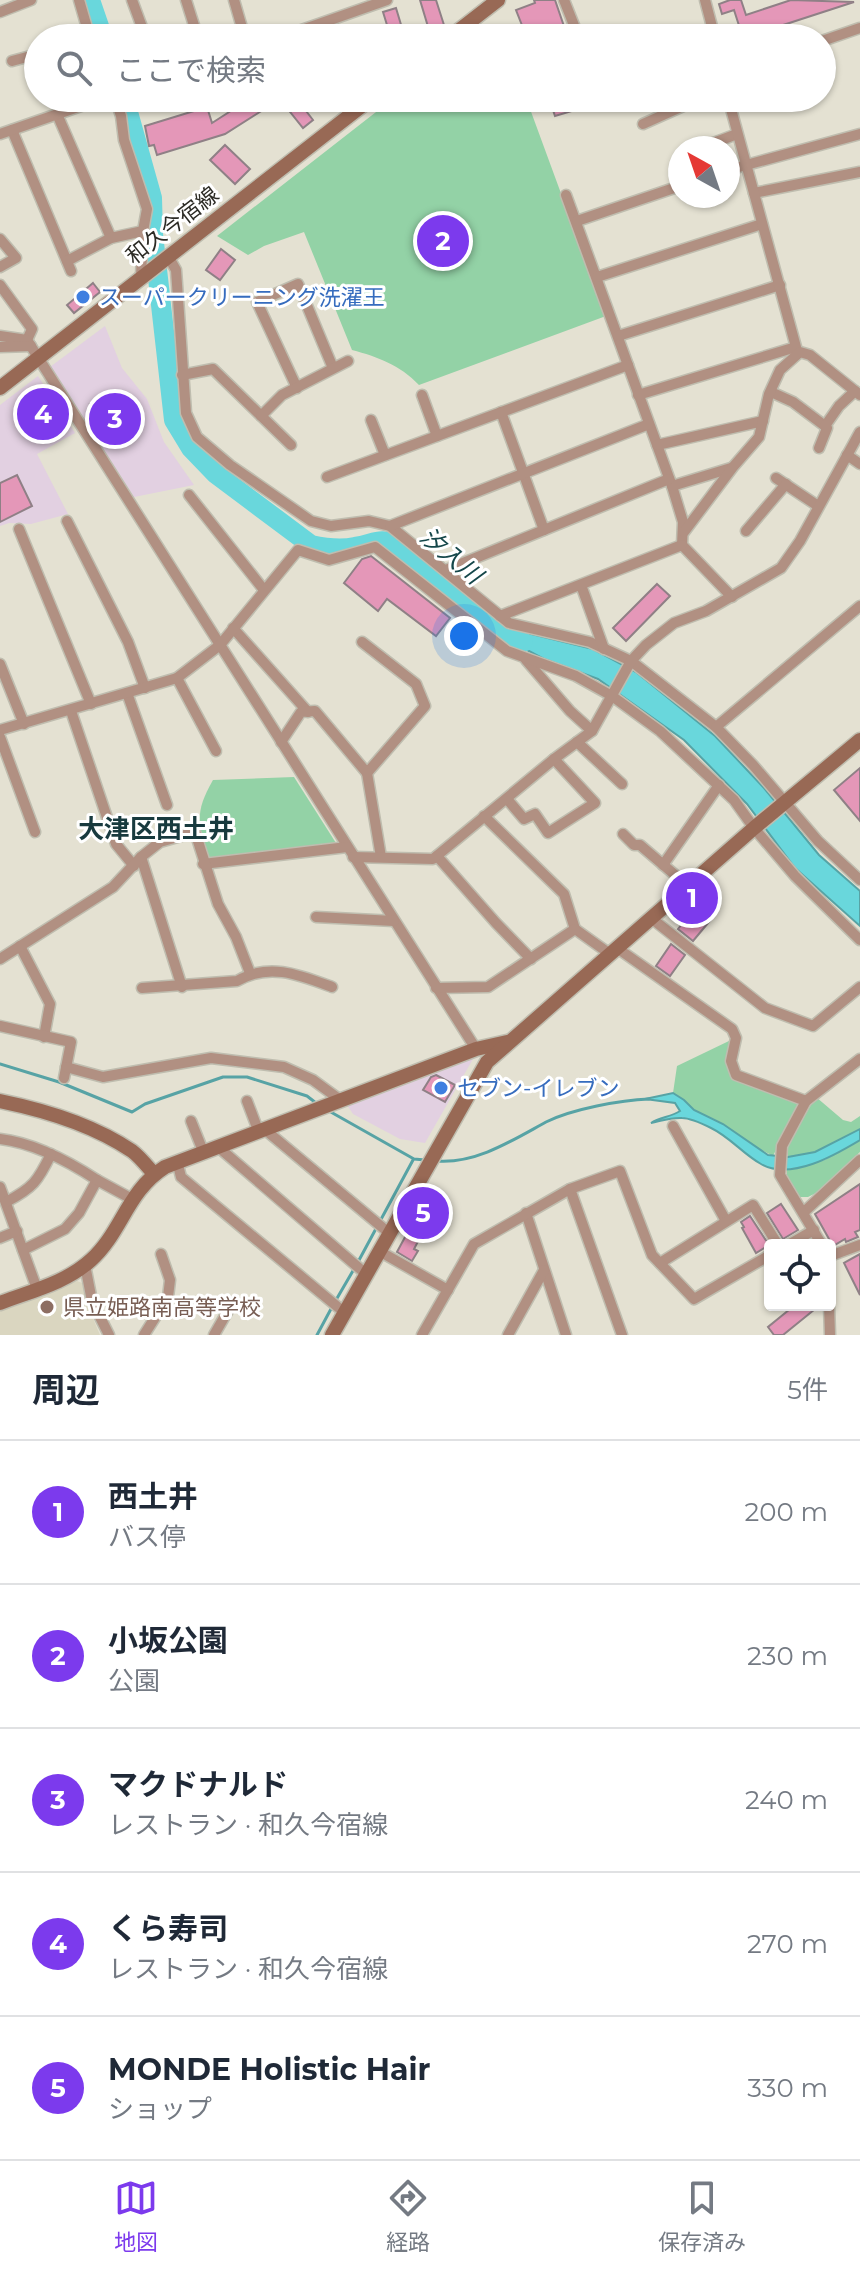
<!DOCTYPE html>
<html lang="ja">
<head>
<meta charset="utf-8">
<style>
	body { margin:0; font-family:Montserrat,"Noto Sans JP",sans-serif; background:#f6f6f7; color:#1f2937 }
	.controls { position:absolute; right:24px; bottom:24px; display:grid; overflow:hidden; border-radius:8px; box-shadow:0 2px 6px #0004 }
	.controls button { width:72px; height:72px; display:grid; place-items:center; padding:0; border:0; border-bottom:2px solid #e0e1e3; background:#fff; color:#1f2937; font:40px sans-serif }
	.compass { position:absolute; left:668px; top:136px; width:72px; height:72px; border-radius:50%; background:#fff; box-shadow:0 2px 6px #0004; rotate:320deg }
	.you { position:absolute; left:464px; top:636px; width:28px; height:28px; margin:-20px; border:6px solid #fff; border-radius:50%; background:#1a73e8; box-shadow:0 0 0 12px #1a73e833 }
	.badge { display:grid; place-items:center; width:52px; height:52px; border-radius:50%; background:#7c3aed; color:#fff; font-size:26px; font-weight:700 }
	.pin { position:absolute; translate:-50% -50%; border:4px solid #fff; box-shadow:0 2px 8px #0006 }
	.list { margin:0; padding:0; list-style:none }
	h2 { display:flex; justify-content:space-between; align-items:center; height:104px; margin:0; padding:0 32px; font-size:34px }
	h2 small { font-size:26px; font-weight:400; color:#747a83 }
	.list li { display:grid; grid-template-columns:52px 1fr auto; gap:24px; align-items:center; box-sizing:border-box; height:144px; padding:0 32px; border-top:2px solid #e0e1e3 }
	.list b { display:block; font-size:30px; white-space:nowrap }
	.list p { margin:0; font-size:26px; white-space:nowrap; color:#747a83 }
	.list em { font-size:26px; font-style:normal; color:#747a83 }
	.icon { flex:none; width:44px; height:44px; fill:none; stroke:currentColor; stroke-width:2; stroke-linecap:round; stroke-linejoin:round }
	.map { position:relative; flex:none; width:860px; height:1335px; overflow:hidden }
	.search { position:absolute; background:#fff; box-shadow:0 2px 6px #0004; left:24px; right:24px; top:24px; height:88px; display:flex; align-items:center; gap:20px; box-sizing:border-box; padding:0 28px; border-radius:44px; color:#747a83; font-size:30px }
	.sheet { height:824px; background:#fff }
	nav { display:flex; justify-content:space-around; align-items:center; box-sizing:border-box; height:112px; border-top:2px solid #e0e1e3; background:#fff; font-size:22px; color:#747a83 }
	nav a { display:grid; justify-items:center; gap:4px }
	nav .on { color:#7c3aed }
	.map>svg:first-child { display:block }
	.commercial { fill:#e2d0e1 }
	.built { fill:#dad6c0 }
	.green { fill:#93d2a6 }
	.water { fill:#69d7dc; stroke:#57a3a5; stroke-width:2 }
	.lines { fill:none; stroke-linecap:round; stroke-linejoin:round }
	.stream { stroke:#57a3a5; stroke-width:3 }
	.river { stroke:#69d7dc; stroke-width:20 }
	.building { fill:#e497b8; stroke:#8f8086; stroke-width:2 }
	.street-casing { stroke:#bfbdaf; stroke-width:13 }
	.secondary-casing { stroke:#bfbdaf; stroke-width:17 }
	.street { stroke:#b19082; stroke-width:10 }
	.secondary { stroke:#986955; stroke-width:14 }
	.shop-dot { fill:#3f7fe0; stroke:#fff; stroke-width:3 }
	.education-dot { fill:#8d6e63; stroke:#fff; stroke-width:3 }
	.labels { text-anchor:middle; stroke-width:6; stroke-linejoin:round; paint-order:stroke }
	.street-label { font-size:22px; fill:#2c2b25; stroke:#fff }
	.shop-label { font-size:22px; fill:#366cbe; stroke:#fff; text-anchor:start }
	.education-label { font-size:22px; fill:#785e54; stroke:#fff; text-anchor:start }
	.water-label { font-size:24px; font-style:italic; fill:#15474a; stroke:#fff }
	.quarter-label { font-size:26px; font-weight:bold; fill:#183a3e; stroke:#fff }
</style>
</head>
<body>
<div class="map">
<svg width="860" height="1335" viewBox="0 0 860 1335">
	<rect width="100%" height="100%" fill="#e4e1d2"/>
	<g class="commercial">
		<polygon points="105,326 122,368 147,399 164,442 194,485 134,497 50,367"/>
		<polygon points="38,376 75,433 37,454 68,514 31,524 9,523 0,526 0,405"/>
		<polygon points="471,1058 473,1059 425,1143 400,1139 353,1114 347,1105"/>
	</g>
	<polygon class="built" points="77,1281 82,1283 87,1304 100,1335 0,1335 0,1310"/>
	<g class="green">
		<path d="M394 98H526L606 316 419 385C400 365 378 357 352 350L304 232 264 246 248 255 217 236Z"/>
		<path d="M294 777 336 843 211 859 208 858C197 825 195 811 213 780Z"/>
		<polygon points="731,1040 732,1076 797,1102 797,1107 773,1156 752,1145 723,1124 694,1110 684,1100 673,1093 677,1066"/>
		<polygon points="816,1097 843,1120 851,1122 860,1116 860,1129 815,1152 788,1157 788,1142"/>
		<polygon points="860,1140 860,1152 816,1193 808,1197 800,1197 787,1176 787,1168 825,1160"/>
	</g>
	<g class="water">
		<polygon points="474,599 511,629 593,649 636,672 715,736 764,788 819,855 860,891 860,926 795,868 747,804 684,740 598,679 544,659 508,640"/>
		<path d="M673 1093 684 1100 694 1110 723 1124 768 1155 788 1157 815 1152 860 1129V1140C835 1155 791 1181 761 1164 743 1154 730 1137 711 1128 703 1124 691 1118 682 1118 672 1117 661 1121 651 1123 660 1117 671 1117 680 1111L675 1103 645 1099Z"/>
	</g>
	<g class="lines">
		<g class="stream">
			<polyline points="0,1064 59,1082 132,1112 145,1104 223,1077 247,1077 307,1096 316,1103"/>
			<polyline points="329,1111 414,1159 425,1160"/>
			<path d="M437 1161C476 1164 513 1140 546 1122 572 1109 621 1100 649 1099"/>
			<polyline points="358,1262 413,1160"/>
			<polyline points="336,1300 354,1269"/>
			<polyline points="317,1335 332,1307"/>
		</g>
		<g class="river">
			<polyline points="90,0 103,38"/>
			<path d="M124 98 152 198 153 234 174 420 191 448 216 474 311 545C325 548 340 550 355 547 375 544 378 537 398 545L497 628 523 642"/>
		</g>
	</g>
	<g class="building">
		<polygon points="420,0 436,0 444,25 429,30"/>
		<polygon points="534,0 555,0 568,38 547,38 546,35 527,38 516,10 535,3"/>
		<polygon points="730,0 741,0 746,15 791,0 854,2 743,38 734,10 722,14 719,4"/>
		<polygon points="396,8 405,38 391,38 383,12"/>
		<polygon points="251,98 255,98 263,110 225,134 157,155 154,145 149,146 145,126 207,107 212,123"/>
		<polygon points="279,98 296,98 313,120 303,128"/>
		<polygon points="549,98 564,98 565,101 574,98 594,98 595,104 555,116"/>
		<polygon points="225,145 250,169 235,184 210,160"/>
		<polygon points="221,249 235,260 220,280 206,270"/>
		<polygon points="93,283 100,292 74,313 67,305"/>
		<polygon points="39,388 67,426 45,442 18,403"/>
		<polygon points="109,391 134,426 115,439 90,404"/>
		<polygon points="17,475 32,506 0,522 0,483"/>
		<polygon points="371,556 450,618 436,636 387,599 378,611 344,583 362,559"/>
		<polygon points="657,584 670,596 626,641 613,628"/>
		<polygon points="860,768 860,821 834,790"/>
		<polygon points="698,904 713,917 693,941 678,929"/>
		<polygon points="671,944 685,955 670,976 656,966"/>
		<polygon points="436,1075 455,1085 445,1102 423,1090 431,1077"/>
		<polygon points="860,1184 860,1230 855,1232 858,1237 846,1242 845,1239 833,1246 815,1214"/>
		<polygon points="425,1200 434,1205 421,1229 424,1230 414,1249 418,1251 412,1261 397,1252"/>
		<polygon points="781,1204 798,1230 783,1239 767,1213"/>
		<polygon points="750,1216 769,1245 756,1253 742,1228 744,1227 741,1222"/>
		<polygon points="860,1254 860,1295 844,1263"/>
		<polygon points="795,1305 820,1305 783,1335 774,1335 768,1327"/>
	</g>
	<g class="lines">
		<defs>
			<g id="street">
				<polyline points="79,0 90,38"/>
				<polyline points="132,0 146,38"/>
				<polyline points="186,0 198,38"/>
				<polyline points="234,0 245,38"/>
				<polyline points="564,0 579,38"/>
				<polyline points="705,0 715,38"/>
				<polyline points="0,12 31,0"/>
				<polyline points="279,38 387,0"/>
				<polyline points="822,41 860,28"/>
				<polyline points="12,61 38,54"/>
				<polyline points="115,98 121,116 124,140 147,209 143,231 141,277"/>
				<polyline points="602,98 603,103"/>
				<polyline points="57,114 111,238"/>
				<polyline points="643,124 701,98"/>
				<polyline points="12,130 71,271"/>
				<polyline points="0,134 104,98"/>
				<polyline points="700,148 737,134"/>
				<polyline points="728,170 860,134"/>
				<polyline points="754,193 860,172"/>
				<polyline points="566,195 672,486 683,522 682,545 732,597"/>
				<polyline points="577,221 680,186"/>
				<polyline points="0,239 16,258 0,267"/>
				<polyline points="168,256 176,270 186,413 197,437 230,465 311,521 331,526 369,521 390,526 509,623 590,642 631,661 716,727 753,765 818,841 860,880"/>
				<polyline points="67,261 111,238 143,231"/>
				<polyline points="597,277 762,224"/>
				<polyline points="0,285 32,329 27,340"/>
				<polyline points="0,336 27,340 476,1049"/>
				<polyline points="618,336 780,285"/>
				<polyline points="0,347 31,346"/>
				<polyline points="182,375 213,369 291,445"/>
				<polyline points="297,388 257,302 298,284 333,368"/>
				<polyline points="771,392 793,402 825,426"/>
				<polyline points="422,395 437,436"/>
				<polyline points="638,395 796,347 728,98"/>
				<polyline points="501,412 544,530"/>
				<polyline points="261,416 282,395 348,361"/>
				<polyline points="371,420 385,455"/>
				<polyline points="657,445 763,421"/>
				<polyline points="819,448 827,428 825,426 839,406 855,391"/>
				<polyline points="847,455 860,464"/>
				<polyline points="327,477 628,365"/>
				<polyline points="776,478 818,506"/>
				<polyline points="672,486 731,468"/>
				<polyline points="189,495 264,590"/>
				<polyline points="67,521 128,642 145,688"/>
				<polyline points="390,526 649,424"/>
				<polyline points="19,529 91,704"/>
				<polyline points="746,531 786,484"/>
				<polyline points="684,532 733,467 759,437 769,394 780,370 800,352 810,355 860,395"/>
				<polyline points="446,570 669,479"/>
				<polyline points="581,585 604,649"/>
				<polyline points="500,616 682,545"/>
				<polyline points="233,628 308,712"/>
				<polyline points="526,660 570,711 592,731"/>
				<polyline points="0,664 24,724"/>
				<polyline points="177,678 216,751"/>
				<polyline points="127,693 167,805"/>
				<polyline points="71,711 116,844 134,866"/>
				<polyline points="716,727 860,606"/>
				<polyline points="0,730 177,678 220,645 298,550 329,560 375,547 507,651 576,676 612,696 660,731 734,800 754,828 795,876 860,940"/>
				<polyline points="0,737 35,832"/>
				<polyline points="281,742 301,712 315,711 367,773 425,706 416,684 362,642"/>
				<polyline points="577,742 622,784"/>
				<polyline points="367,773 381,857"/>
				<polyline points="507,799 524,819 535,814 548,833 595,803 554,759"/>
				<polyline points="484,816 564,894 575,929 610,954"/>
				<polyline points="623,834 634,845 640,845 688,886"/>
				<polyline points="437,856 496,923 531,959"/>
				<polyline points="141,857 182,987"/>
				<polyline points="353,857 433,859 554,759 592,731 631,661 646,645 674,623 706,611 781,568 800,541 860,432"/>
				<polyline points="203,864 347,847"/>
				<polyline points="663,865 719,785"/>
				<polyline points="316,917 394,921"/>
				<polyline points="651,918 765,1008 813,1026 860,987"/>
				<polyline points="20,946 50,1004 44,1037"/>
				<polyline points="617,948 732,1029 736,1038 731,1061 736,1075 806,1101"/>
				<polyline points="0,959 113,887 141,857 160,842 195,832 218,904 236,937 250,973"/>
				<path d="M142 988 237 981C269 962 300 975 332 987"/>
				<polyline points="436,988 488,987 575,929"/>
				<polyline points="0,1026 71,1042 64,1078"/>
				<polyline points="66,1067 103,1077 211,1058 284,1067 313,1080 339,1099"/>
				<polyline points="247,1101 258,1130"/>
				<polyline points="191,1121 203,1151"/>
				<polyline points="673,1126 726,1221"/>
				<polyline points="263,1128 389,1233"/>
				<path d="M0 1139C35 1143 68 1161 97 1180L79 1213 65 1229 23 1250"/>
				<polyline points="217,1146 366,1274"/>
				<polyline points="177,1161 181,1177 345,1313"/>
				<polyline points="97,1180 132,1199"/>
				<polyline points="0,1187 37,1289"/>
				<polyline points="570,1189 622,1335"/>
				<path d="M6 1202C33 1188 38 1181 51 1154"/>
				<polyline points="804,1212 860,1160"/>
				<polyline points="526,1213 566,1335"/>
				<polyline points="0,1238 17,1231"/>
				<polyline points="788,1245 814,1230"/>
				<polyline points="822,1245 780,1175 782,1146 806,1101 860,1059"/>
				<polyline points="379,1251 448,1290"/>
				<polyline points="830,1256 860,1245"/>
				<polyline points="660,1263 753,1205 778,1245"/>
				<polyline points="85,1265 92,1301 109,1335"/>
				<polyline points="829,1305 830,1335"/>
				<polyline points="144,1335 168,1297 170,1280 161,1254"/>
				<polyline points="214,1335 233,1302"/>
				<polyline points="422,1335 474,1244 570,1189 620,1171 652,1255 694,1299 770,1255"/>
				<polyline points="508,1335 544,1270"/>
			</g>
			<g id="secondary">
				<polyline points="449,38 498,0"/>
				<polyline points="0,388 372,98"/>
				<path d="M0 1101C44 1110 94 1125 132 1151 140 1157 147 1166 154 1174"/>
				<path d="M0 1303C31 1291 66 1283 91 1260 122 1232 127 1191 165 1167L476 1049 507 1042"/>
				<polyline points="332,1335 487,1062 754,828 860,740"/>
			</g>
		</defs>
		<use href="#street" class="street-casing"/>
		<use href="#secondary" class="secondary-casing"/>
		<use href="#street" class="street"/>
		<use href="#secondary" class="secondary"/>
	</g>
	<g class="shop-dot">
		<circle cx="83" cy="297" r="8"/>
		<circle cx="441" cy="1088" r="8"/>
	</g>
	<circle class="education-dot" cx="47" cy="1307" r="8"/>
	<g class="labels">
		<g class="street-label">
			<text transform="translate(172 225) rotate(-38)" y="8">和久今宿線</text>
		</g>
		<g class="shop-label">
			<text x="99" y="305">スーパークリーニング洗濯王</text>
			<text x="457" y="1096">セブン-イレブン</text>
		</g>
		<g class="education-label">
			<text x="63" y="1315">県立姫路南高等学校</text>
		</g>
		<g class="water-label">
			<text transform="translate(451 556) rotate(40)" y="8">汐入川</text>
		</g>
		<g class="quarter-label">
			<text x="156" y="838">大津区西土井</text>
		</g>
	</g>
</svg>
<div class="controls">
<button><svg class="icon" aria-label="locate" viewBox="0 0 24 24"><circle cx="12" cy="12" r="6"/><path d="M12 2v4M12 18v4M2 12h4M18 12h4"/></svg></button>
</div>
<svg class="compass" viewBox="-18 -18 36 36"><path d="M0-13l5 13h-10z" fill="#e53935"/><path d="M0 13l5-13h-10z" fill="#747a83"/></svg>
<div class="you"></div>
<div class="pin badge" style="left:692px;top:898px">1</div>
<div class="pin badge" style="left:443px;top:241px">2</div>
<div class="pin badge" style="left:115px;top:419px">3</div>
<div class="pin badge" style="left:43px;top:414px">4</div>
<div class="pin badge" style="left:423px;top:1213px">5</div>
<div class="search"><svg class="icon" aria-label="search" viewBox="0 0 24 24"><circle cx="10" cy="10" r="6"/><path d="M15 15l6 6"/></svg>ここで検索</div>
</div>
<section class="sheet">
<h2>周辺<small>5件</small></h2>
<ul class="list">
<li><span class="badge">1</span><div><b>西土井</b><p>バス停</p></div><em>200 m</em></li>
<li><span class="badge">2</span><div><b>小坂公園</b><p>公園</p></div><em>230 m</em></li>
<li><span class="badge">3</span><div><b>マクドナルド</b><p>レストラン · 和久今宿線</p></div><em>240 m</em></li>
<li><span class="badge">4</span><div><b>くら寿司</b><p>レストラン · 和久今宿線</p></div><em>270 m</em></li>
<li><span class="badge">5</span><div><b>MONDE Holistic Hair</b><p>ショップ</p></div><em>330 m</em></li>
</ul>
</section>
<nav>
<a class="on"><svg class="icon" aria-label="map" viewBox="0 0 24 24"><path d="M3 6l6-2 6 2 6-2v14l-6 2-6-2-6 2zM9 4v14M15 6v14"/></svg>地図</a>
<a><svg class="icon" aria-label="directions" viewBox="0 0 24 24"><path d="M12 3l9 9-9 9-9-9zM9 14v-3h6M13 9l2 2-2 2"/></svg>経路</a>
<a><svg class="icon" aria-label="saved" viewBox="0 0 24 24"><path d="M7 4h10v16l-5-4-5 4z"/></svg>保存済み</a>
</nav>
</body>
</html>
